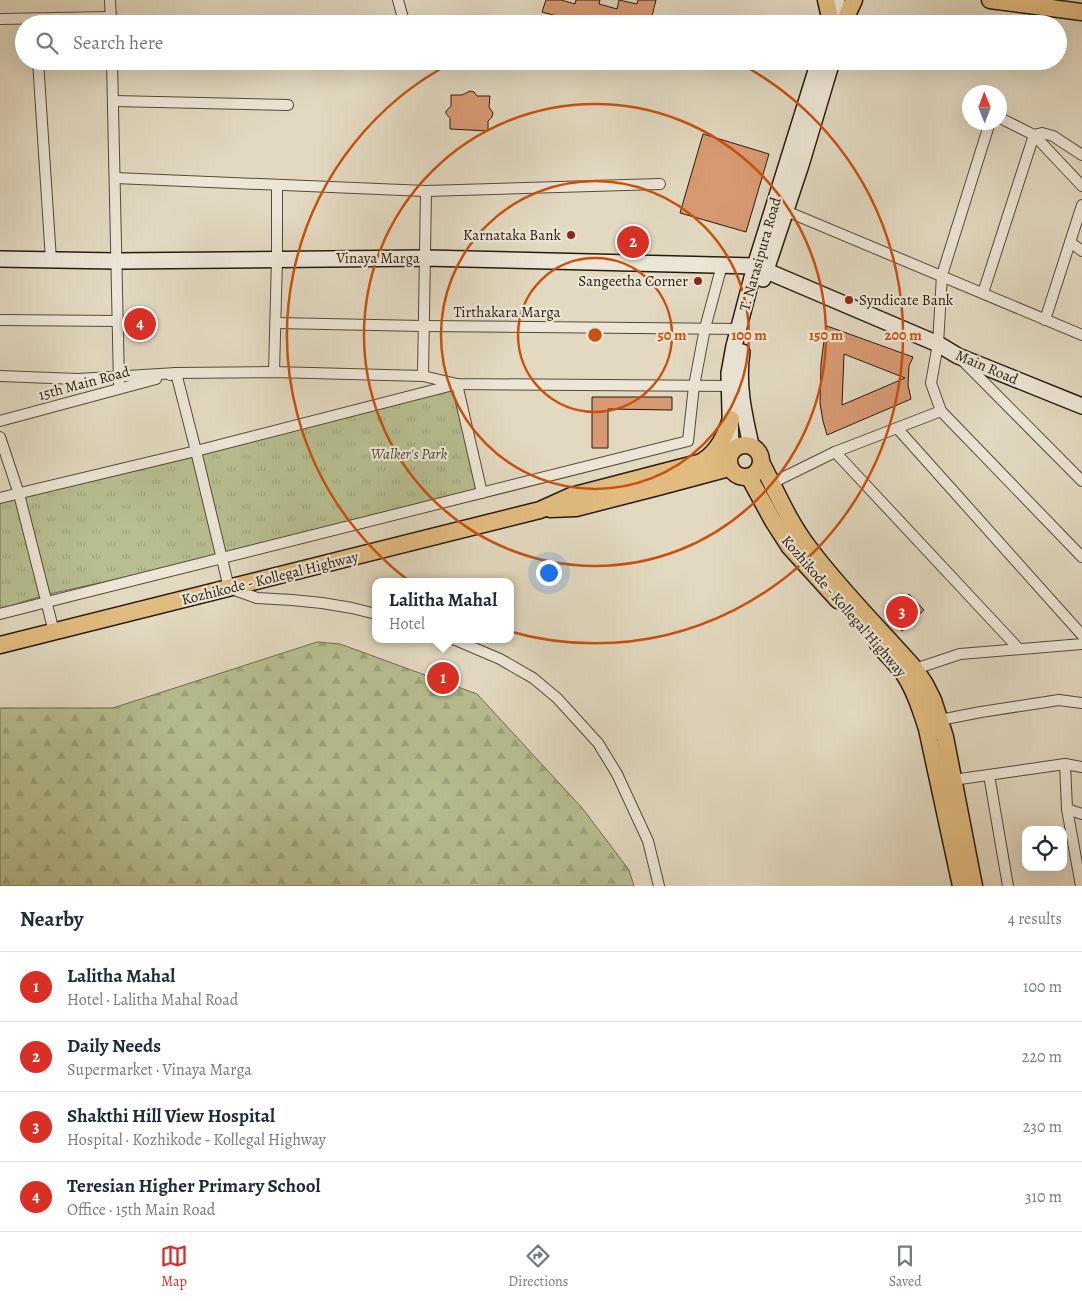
<!DOCTYPE html>
<html lang="en">
<head>
<meta charset="utf-8">
<style>
	body { margin:0; font-family:Alegreya,serif; background:#f6f6f7; color:#1f2937 }
	.controls { position:absolute; right:15px; bottom:15px; display:grid; overflow:hidden; border-radius:10px; box-shadow:0 5px 20px #0002 }
	.controls button { width:45px; height:45px; display:grid; place-items:center; padding:0; border:0; border-bottom:1px solid #e0e1e3; background:#fff; color:#1f2937; font:25px sans-serif }
	.compass { position:absolute; left:962px; top:85px; width:45px; height:45px; border-radius:50%; background:#fff; box-shadow:0 5px 20px #0002; rotate:359deg }
	.you { position:absolute; left:548px; top:572px; width:18px; height:18px; margin:-12px; border:4px solid #fff; border-radius:50%; background:#1a73e8; box-shadow:0 0 0 8px #1a73e833 }
	.badge { display:grid; place-items:center; width:32px; height:32px; border-radius:50%; background:#d93025; color:#fff; font-size:16px; font-weight:700 }
	.pin { position:absolute; translate:-50% -50%; border:2px solid #fff; box-shadow:0 1px 5px #0006 }
	.popup { position:absolute; left:372px; top:578px; width:142px; height:65px; box-sizing:border-box; display:grid; place-content:center; border-radius:10px; background:#fff; filter:drop-shadow(0 1px 4px #0005); font-size:16px; white-space:nowrap; color:#747a83 }
	.popup b { font-size:19px; color:#1f2937 }
	.popup::after { content:''; position:absolute; left:50%; top:100%; margin-left:-10px; border:10px solid transparent; border-top-color:#fff }
	.list { margin:0; padding:0; list-style:none }
	h2 { display:flex; justify-content:space-between; align-items:center; height:65px; margin:0; padding:0 20px; font-size:21px }
	h2 small { font-size:16px; font-weight:400; color:#747a83 }
	.list li { display:grid; grid-template-columns:32px 1fr auto; gap:15px; align-items:center; box-sizing:border-box; height:70px; padding:0 20px; border-top:1px solid #e0e1e3 }
	.list b { display:block; font-size:19px; white-space:nowrap }
	.list p { margin:0; font-size:16px; white-space:nowrap; color:#747a83 }
	.list em { font-size:16px; font-style:normal; color:#747a83 }
	.icon { flex:none; width:28px; height:28px; fill:none; stroke:currentColor; stroke-width:2; stroke-linecap:round; stroke-linejoin:round }
	.map { position:relative; flex:none; width:1082px; height:886px; overflow:hidden }
	.search { position:absolute; background:#fff; box-shadow:0 5px 20px #0002; left:15px; right:15px; top:15px; height:55px; display:flex; align-items:center; gap:12px; box-sizing:border-box; padding:0 18px; border-radius:28px; color:#747a83; font-size:19px }
	.sheet { height:345px; background:#fff }
	nav { display:flex; justify-content:space-around; align-items:center; box-sizing:border-box; height:70px; border-top:1px solid #e0e1e3; background:#fff; font-size:14px; color:#747a83 }
	nav a { display:grid; justify-items:center; gap:2px }
	nav .on { color:#d93025 }
	.map>svg:first-child { display:block }
	.forest { fill:url(#forest-firs); stroke:#706c4f }
	.park { fill:url(#park-tufts); stroke:#706c4f }
	.building { fill:#d89a72; stroke:#281b0e; fill-rule:evenodd }
	.lines { fill:none; stroke-linecap:round; stroke-linejoin:round }
	.street-casing { stroke:#564a3a; stroke-width:12 }
	.secondary-casing { stroke:#281b0e; stroke-width:18 }
	.primary-casing { stroke:#281b0e; stroke-width:19 }
	.street { stroke:#ece6d6; stroke-width:10 }
	.secondary { stroke:#ece6d6; stroke-width:15 }
	.primary { stroke:#e1bc80; stroke-width:16 }
	.ring { fill:none; stroke:#cb500c; stroke-width:2.5 }
	.poi-dot { fill:#8f2418; stroke:#ece6d6; stroke-width:2 }
	.labels { text-anchor:middle; stroke-width:4.5; stroke-linejoin:round; paint-order:stroke }
	.poi-label { font-size:15px; fill:#281b0e; stroke:#ece6d6; text-anchor:end }
	.street-label { font-size:15px; fill:#281b0e; stroke:#ece6d6 }
	.park-label { font-size:15px; font-style:italic; fill:#534c35; stroke:#ece6d6 }
	.centre { fill:#cb500c; stroke:#ece6d6; stroke-width:2.5 }
	.ring-label { font-size:15px; text-anchor:middle; font-weight:bold; fill:#cb500c; stroke:#ece6d6; stroke-width:4.5; stroke-linejoin:round; paint-order:stroke }
</style>
</head>
<body>
<div class="map">
<svg width="1082" height="886" viewBox="0 0 1082 886">
	<defs>
		<pattern id="forest-firs" width="22" height="20" patternUnits="userSpaceOnUse" patternTransform="scale(1.25)"><rect width="22" height="20" fill="#b7be90"/><path d="M5 1l3.5 6h-7zM16 11l3.5 6h-7z" fill="#9da37b"/></pattern>
		<pattern id="park-tufts" width="24" height="20" patternUnits="userSpaceOnUse" patternTransform="scale(1.25)"><rect width="24" height="20" fill="#b7be90"/><path d="M3 7l-1-3M5 7V3M7 7l1-3M15 17l-1-3M17 17v-4M19 17l1-3" fill="none" stroke="#9da37b"/></pattern>
	</defs>
	<rect width="100%" height="100%" fill="#e2d9c0"/>
	<filter id="stains"><feTurbulence type="fractalNoise" baseFrequency=".004" numOctaves="4"/><feColorMatrix values="0 0 0 0 .2 0 0 0 0 .09 0 0 0 0 .02 0 0 0 .5 -.17"/></filter>
	<radialGradient id="worn" r=".72"><stop offset=".6" stop-color="#630" stop-opacity="0"/><stop offset="1" stop-color="#630" stop-opacity=".3"/></radialGradient>
	<polygon class="forest" points="317,642 340,644 477,694 583,809 629,870 634,886 0,886 0,708 113,708"/>
	<polygon class="park" points="457,384 482,493 221,556 45,595 0,609 0,501"/>
	<g class="building">
		<polygon points="546,0 561,0 575,4 576,0 600,0 599,4 617,9 619,0 637,4 638,0 656,0 650,24 619,24 595,18 594,24 586,24 542,12"/>
		<polygon points="470,91 474,92 477,96 490,96 489,107 493,113 492,117 488,121 488,131 450,129 450,118 446,114 446,111 451,106 451,95 462,95"/>
		<polygon points="703,134 769,154 746,232 680,213"/>
		<path d="M827 326 913 357 909 366 908 385 911 399 827 435 823 421 820 403 821 364 824 340ZM844 354 905 378 842 405Z"/>
		<polygon points="592,397 672,397 672,410 608,409 608,448 592,448"/>
		<polygon points="909,594 924,610 902,631 887,615"/>
	</g>
	<g class="lines">
		<defs>
			<g id="street">
				<polyline points="110,0 111,21"/>
				<polyline points="398,0 404,22"/>
				<polyline points="0,19 111,17"/>
				<polyline points="38,61 51,260"/>
				<polyline points="112,61 119,383"/>
				<polyline points="113,101 288,105"/>
				<polyline points="1000,118 1034,135 1082,186"/>
				<polyline points="990,122 942,275 938,344 931,383 941,411 1082,557"/>
				<polyline points="115,178 426,191 660,184"/>
				<polyline points="786,211 1082,335"/>
				<polyline points="1070,242 1082,251"/>
				<polyline points="983,293 1034,135 1042,133 1053,136 1082,155"/>
				<polyline points="0,320 118,321"/>
				<polyline points="1045,320 1082,205"/>
				<polyline points="276,323 423,326 739,329"/>
				<polyline points="963,361 1082,481"/>
				<polyline points="274,372 277,259 277,185"/>
				<polyline points="170,375 176,373 196,451 229,588 257,598 292,600 322,603 352,608 376,614"/>
				<polyline points="0,376 78,379 176,373 274,372 423,376 457,384 729,386"/>
				<polyline points="423,376 426,191"/>
				<polyline points="0,421 156,379"/>
				<polyline points="897,428 1082,635"/>
				<polyline points="0,437 19,494 54,632"/>
				<polyline points="835,452 1019,649"/>
				<polyline points="772,483 835,452 941,411"/>
				<polyline points="0,498 196,451 457,384 482,493"/>
				<polyline points="0,614 47,602 688,441 694,386 705,328 722,265"/>
				<polyline points="453,639 500,659 533,678 557,698 598,743 617,774 648,841 659,886"/>
				<polyline points="915,669 960,654 1082,644"/>
				<polyline points="940,720 981,712 1059,700 1082,703"/>
				<polyline points="1065,764 1067,809 1081,886"/>
				<polyline points="989,775 1008,886"/>
				<polyline points="953,780 1065,764 1082,767"/>
				<polyline points="1067,809 1082,814"/>
			</g>
			<g id="secondary">
				<polyline points="830,24 837,0"/>
				<polyline points="0,259 116,261 425,258 755,266 938,344 958,356 1082,406"/>
				<polyline points="763,279 801,165 832,61"/>
				<path d="M742 352C737 384 744 414 751 445"/>
				<polyline points="731,451 729,373 734,346 755,266 819,61"/>
			</g>
			<g id="primary">
				<polyline points="826,0 829,13 829,24"/>
				<polyline points="990,0 1082,12"/>
				<polyline points="843,24 854,0"/>
				<circle cx="745" cy="461" r="16"/>
				<path d="M703 461C718 451 725 436 731 419"/>
				<path d="M761 462C776 491 789 522 809 548 841 591 880 629 915 669L925 684 933 700 945 737 974 886"/>
				<polyline points="749,477 773,521 789,546 838,600"/>
				<polyline points="550,509 576,508 658,487 729,468"/>
				<path d="M878 644C886 654 896 663 904 674 915 691 921 710 927 729L961 886"/>
				<polyline points="0,645 540,510 571,496 729,455"/>
			</g>
		</defs>
		<use href="#street" class="street-casing"/>
		<use href="#secondary" class="secondary-casing"/>
		<use href="#primary" class="primary-casing"/>
		<use href="#street" class="street"/>
		<use href="#secondary" class="secondary"/>
		<use href="#primary" class="primary"/>
	</g>
	<g class="ring">
		<circle cx="595" cy="335" r="77"/>
		<circle cx="595" cy="335" r="154"/>
		<circle cx="595" cy="335" r="231"/>
		<path d="M737 62A308 308 0 1 1 453 62"/>
	</g>
	<g class="poi-dot">
		<circle cx="571" cy="235" r="5"/>
		<circle cx="698" cy="281" r="5"/>
		<circle cx="849" cy="300" r="5"/>
	</g>
	<g class="labels">
		<g class="poi-label">
			<text x="561" y="240">Karnataka Bank</text>
			<text x="688" y="286">Sangeetha Corner</text>
			<text x="859" y="305" text-anchor="start">Syndicate Bank</text>
		</g>
		<g class="street-label">
			<text transform="translate(760 254) rotate(-74)" y="5">T. Narasipura Road</text>
			<text x="378" y="263">Vinaya Marga</text>
			<text x="507" y="317">Tirthakara Marga</text>
			<text transform="translate(987 367) rotate(23)" y="5">Main Road</text>
			<text transform="translate(84 383) rotate(-15)" y="5">15th Main Road</text>
			<text transform="translate(270 578) rotate(-14)" y="5">Kozhikode - Kollegal Highway</text>
			<text transform="translate(844 606) rotate(49)" y="5">Kozhikode - Kollegal Highway</text>
		</g>
		<g class="park-label">
			<text x="409" y="459">Walker's Park</text>
		</g>
	</g>
	<circle cx="595" cy="335" r="8" class="centre"/>
	<g class="ring-label">
		<text x="672" y="340">50 m</text>
		<text x="749" y="340">100 m</text>
		<text x="826" y="340">150 m</text>
		<text x="903" y="340">200 m</text>
	</g>
	<rect width="100%" height="100%" filter="url(#stains)"/>
	<rect width="100%" height="100%" fill="url(#worn)"/>
</svg>
<div class="controls">
<button><svg class="icon" aria-label="locate" viewBox="0 0 24 24"><circle cx="12" cy="12" r="6"/><path d="M12 2v4M12 18v4M2 12h4M18 12h4"/></svg></button>
</div>
<svg class="compass" viewBox="-18 -18 36 36"><path d="M0-13l5 13h-10z" fill="#e53935"/><path d="M0 13l5-13h-10z" fill="#747a83"/></svg>
<div class="you"></div>
<div class="pin badge" style="left:443px;top:678px">1</div>
<div class="popup"><b>Lalitha Mahal</b>Hotel</div>
<div class="pin badge" style="left:633px;top:242px">2</div>
<div class="pin badge" style="left:902px;top:612px">3</div>
<div class="pin badge" style="left:140px;top:324px">4</div>
<div class="search"><svg class="icon" aria-label="search" viewBox="0 0 24 24"><circle cx="10" cy="10" r="6"/><path d="M15 15l6 6"/></svg>Search here</div>
</div>
<section class="sheet">
<h2>Nearby<small>4 results</small></h2>
<ul class="list">
<li><span class="badge">1</span><div><b>Lalitha Mahal</b><p>Hotel · Lalitha Mahal Road</p></div><em>100 m</em></li>
<li><span class="badge">2</span><div><b>Daily Needs</b><p>Supermarket · Vinaya Marga</p></div><em>220 m</em></li>
<li><span class="badge">3</span><div><b>Shakthi Hill View Hospital</b><p>Hospital · Kozhikode - Kollegal Highway</p></div><em>230 m</em></li>
<li><span class="badge">4</span><div><b>Teresian Higher Primary School</b><p>Office · 15th Main Road</p></div><em>310 m</em></li>
</ul>
</section>
<nav>
<a class="on"><svg class="icon" aria-label="map" viewBox="0 0 24 24"><path d="M3 6l6-2 6 2 6-2v14l-6 2-6-2-6 2zM9 4v14M15 6v14"/></svg>Map</a>
<a><svg class="icon" aria-label="directions" viewBox="0 0 24 24"><path d="M12 3l9 9-9 9-9-9zM9 14v-3h6M13 9l2 2-2 2"/></svg>Directions</a>
<a><svg class="icon" aria-label="saved" viewBox="0 0 24 24"><path d="M7 4h10v16l-5-4-5 4z"/></svg>Saved</a>
</nav>
</body>
</html>
